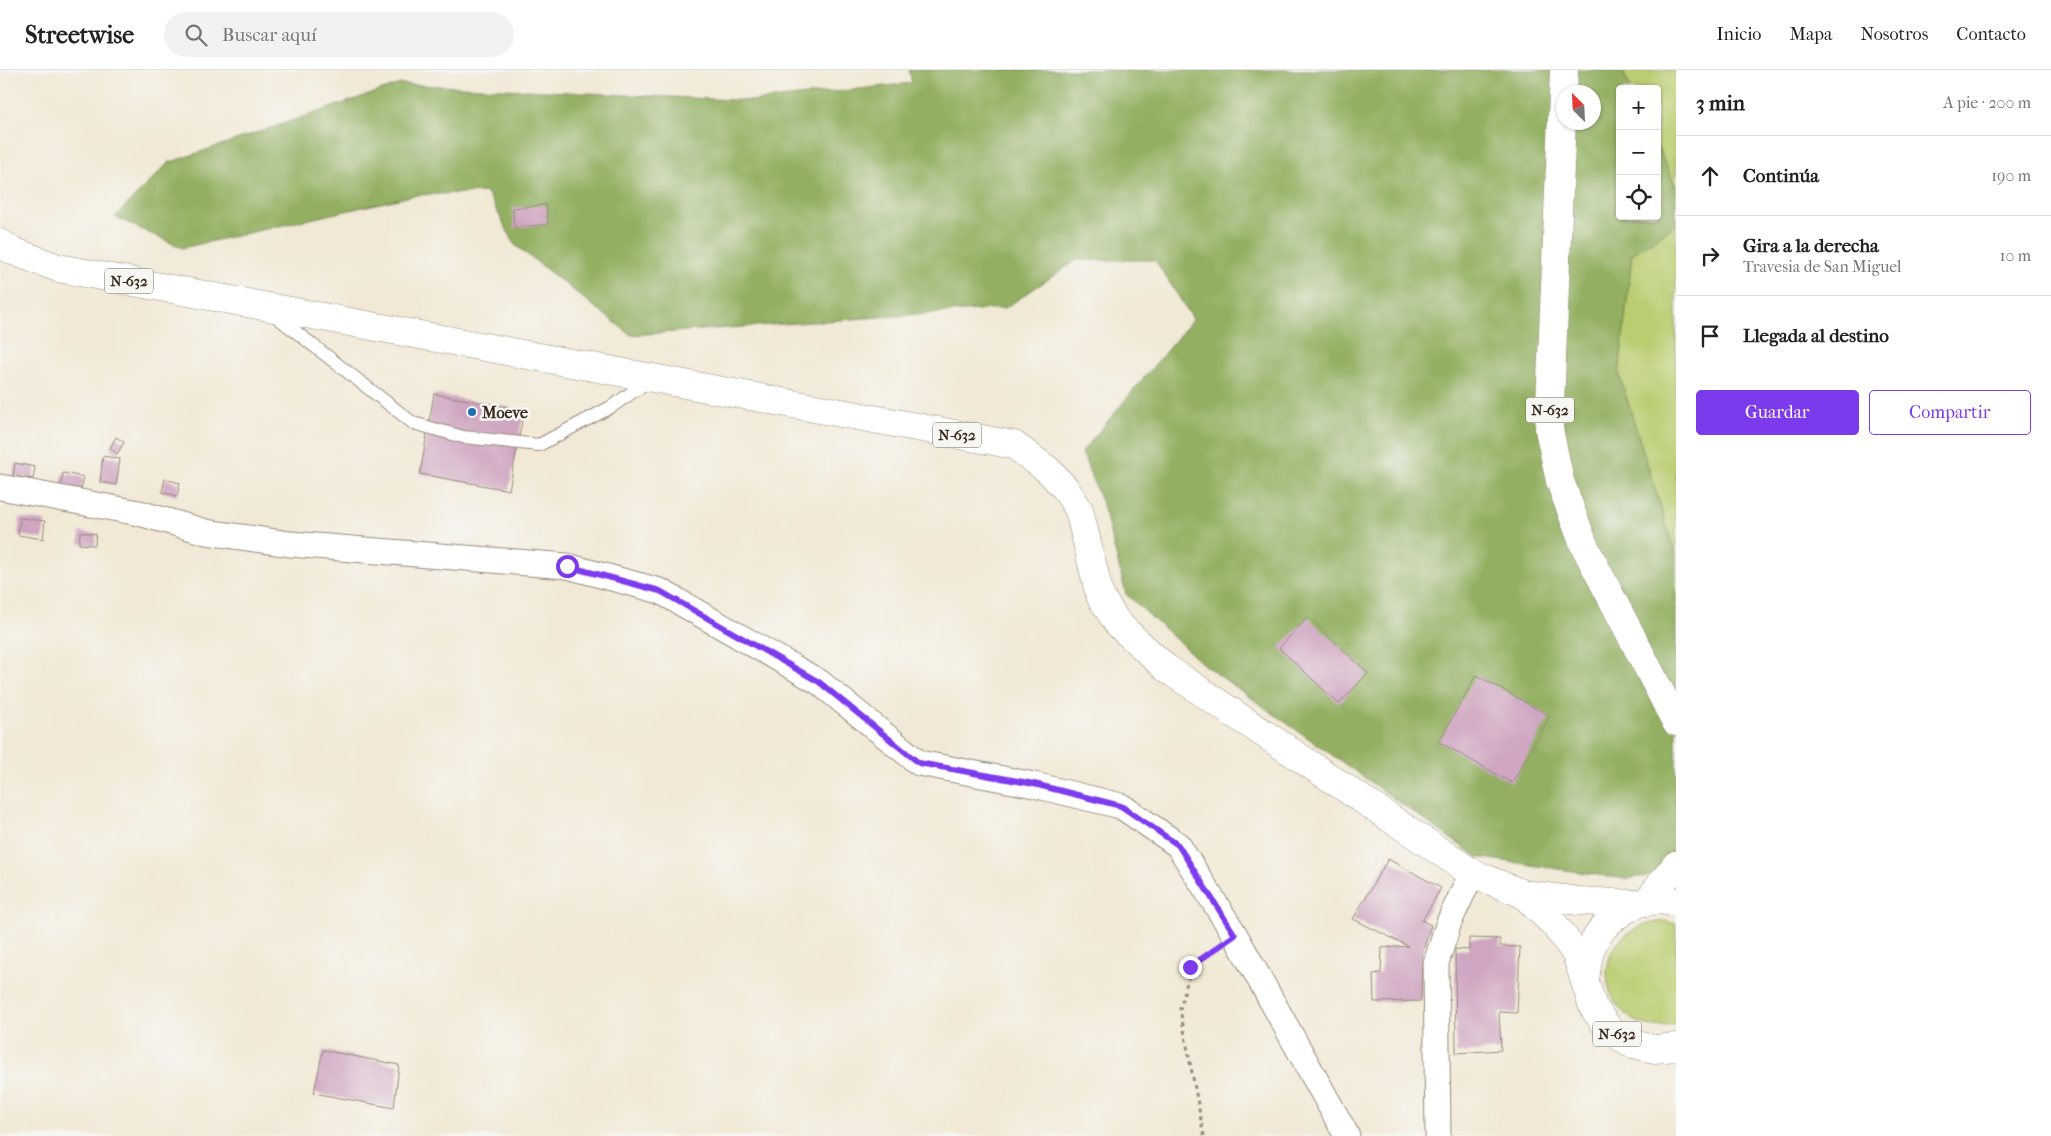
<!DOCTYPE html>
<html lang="es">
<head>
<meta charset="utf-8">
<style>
	body { margin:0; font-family:"IM FELL French Canon",serif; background:#f2f2f2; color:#222 }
	.controls { position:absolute; right:15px; top:15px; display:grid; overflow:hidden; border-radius:5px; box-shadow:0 1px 4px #0004 }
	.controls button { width:45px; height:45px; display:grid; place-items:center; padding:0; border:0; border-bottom:1px solid #e0e0e0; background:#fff; color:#222; font:25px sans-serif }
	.compass { position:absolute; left:1556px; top:15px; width:45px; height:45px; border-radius:50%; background:#fff; box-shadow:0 1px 4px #0004; rotate:336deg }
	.stop { position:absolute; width:15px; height:15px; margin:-11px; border:4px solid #7c3aed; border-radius:50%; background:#fff }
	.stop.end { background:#7c3aed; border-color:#fff; box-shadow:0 1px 5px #0008 }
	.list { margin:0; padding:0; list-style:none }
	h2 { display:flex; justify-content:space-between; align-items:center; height:65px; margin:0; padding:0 20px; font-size:21px }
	h2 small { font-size:16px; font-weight:400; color:#767676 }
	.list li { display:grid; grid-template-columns:32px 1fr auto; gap:15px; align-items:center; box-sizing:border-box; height:80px; padding:0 20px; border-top:1px solid #e0e0e0 }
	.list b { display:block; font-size:19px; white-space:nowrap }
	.list p { margin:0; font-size:16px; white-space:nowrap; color:#767676 }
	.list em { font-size:16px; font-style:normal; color:#767676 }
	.actions { display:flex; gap:10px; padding:15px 20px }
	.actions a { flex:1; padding:11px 0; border:1px solid #7c3aed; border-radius:5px; text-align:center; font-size:18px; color:#7c3aed }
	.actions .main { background:#7c3aed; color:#fff }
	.icon { flex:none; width:28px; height:28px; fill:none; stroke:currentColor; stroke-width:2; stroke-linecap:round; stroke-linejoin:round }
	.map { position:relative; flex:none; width:1676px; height:1066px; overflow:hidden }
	header { display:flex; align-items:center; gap:30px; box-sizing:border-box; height:70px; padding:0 25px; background:#fff; border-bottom:1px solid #e0e0e0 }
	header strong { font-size:24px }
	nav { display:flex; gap:28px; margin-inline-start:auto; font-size:18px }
	.search { width:350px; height:45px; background:#f2f2f2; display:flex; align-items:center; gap:12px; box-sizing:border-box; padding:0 18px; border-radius:28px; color:#767676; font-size:19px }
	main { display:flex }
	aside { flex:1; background:#fff }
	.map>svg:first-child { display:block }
	.green { fill:#bacd70; stroke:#7a7c47 }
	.forest { fill:#93b062; stroke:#676d40; fill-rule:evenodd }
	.building { fill:#cfa5c1 }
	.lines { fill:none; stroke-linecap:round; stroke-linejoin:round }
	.service-casing { stroke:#968a7a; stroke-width:14 }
	.minor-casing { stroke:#968a7a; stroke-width:27 }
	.trunk-casing { stroke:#968a7a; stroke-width:29 }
	.path { stroke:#968a7a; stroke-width:3; stroke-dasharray:4 4; stroke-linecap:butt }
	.service { stroke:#fff; stroke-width:12 }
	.minor { stroke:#fff; stroke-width:25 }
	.trunk { stroke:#fff; stroke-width:28 }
	.route { stroke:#7c3aed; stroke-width:6 }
	.poi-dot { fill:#1f6fb2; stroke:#f6f6f2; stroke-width:2 }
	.labels { text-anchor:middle; stroke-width:5; stroke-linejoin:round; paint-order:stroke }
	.shield { fill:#f6f6f2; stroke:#73675e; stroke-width:1 }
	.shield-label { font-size:15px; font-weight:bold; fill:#3b2a1e }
	.poi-label { font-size:16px; font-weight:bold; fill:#3b2a1e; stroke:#f6f6f2; text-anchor:start }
</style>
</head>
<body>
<header>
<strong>Streetwise</strong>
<div class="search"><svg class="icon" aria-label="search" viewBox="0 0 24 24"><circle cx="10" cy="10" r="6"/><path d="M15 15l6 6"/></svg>Buscar aquí</div>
<nav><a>Inicio</a><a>Mapa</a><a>Nosotros</a><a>Contacto</a></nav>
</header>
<main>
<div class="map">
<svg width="1676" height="1066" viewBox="0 0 1676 1066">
	<rect width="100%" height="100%" fill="#f6f6f2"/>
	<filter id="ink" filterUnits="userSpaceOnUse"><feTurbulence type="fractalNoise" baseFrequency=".02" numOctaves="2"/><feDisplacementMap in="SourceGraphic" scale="10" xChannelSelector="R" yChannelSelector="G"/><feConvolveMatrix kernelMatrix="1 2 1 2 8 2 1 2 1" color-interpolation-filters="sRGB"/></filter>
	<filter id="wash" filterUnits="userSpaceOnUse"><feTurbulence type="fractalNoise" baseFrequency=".0096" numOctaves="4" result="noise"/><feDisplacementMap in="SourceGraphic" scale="20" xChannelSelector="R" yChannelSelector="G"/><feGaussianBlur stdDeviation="1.12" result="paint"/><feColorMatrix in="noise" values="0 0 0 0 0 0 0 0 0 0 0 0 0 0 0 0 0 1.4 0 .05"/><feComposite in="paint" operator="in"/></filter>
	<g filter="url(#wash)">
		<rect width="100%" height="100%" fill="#f1e9d5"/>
		<g class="green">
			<polygon points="1622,0 1676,0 1676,117 1657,76 1657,19 1631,19"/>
			<polygon points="1676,155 1676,486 1619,304 1632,184"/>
			<path d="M1665 851 1676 854V954C1601 974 1573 859 1665 851Z"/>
		</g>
		<path class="forest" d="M909 0H1622L1631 19H1620V146H1657V76L1676 117V155L1632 184 1619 304 1676 486V802L1626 809 1477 787 1203 594 1126 524 1104 439 1082 382 1193 249 1155 190H1077L1005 238 631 265 515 175 487 122 416 125 182 178 115 147 168 93 400 14 753 31 912 13ZM1564 22H1594V52H1564Z"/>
		<g id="blocks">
			<g class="building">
				<polygon points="546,135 548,154 514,158 513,138"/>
				<polygon points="434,324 524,340 509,420 420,404"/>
				<polygon points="116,367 124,372 117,384 110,378"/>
				<polygon points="103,386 120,389 116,415 100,412"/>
				<polygon points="15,393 35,397 33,409 13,406"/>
				<polygon points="63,403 84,407 81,419 61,416"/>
				<polygon points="165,409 180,413 177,426 162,422"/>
				<polygon points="20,448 45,451 43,469 18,465"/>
				<polygon points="80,462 96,464 95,475 79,474"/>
				<polygon points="1308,547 1368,603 1339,634 1279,578"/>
				<polygon points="1476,605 1550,646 1512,713 1439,672"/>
				<polygon points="1388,789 1441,818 1422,851 1431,855 1422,883 1421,931 1374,932 1373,904 1381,903 1382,878 1408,876 1353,849"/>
				<polygon points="1469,868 1500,869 1500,876 1520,877 1517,943 1499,942 1501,980 1456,983 1455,879 1469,880"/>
				<polygon points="323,980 399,995 394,1038 314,1023"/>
			</g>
		</g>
	</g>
	<g filter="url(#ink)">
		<use href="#blocks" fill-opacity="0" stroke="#968a7a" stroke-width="1"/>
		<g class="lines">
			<defs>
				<polyline id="service" points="273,244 413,353 463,367 539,375 611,337 650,310"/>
				<g id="minor">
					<polyline points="0,417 139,443 206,462 290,474 567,496 660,521 819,612 919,693 1034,715 1121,736 1178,775 1235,865 1347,1066"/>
					<polyline points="1438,1066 1436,893 1449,852 1472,803"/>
				</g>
				<g id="trunk">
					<polyline points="1564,0 1549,359 1560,411 1584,475 1676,652"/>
					<polyline points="0,173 13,181 58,198 1014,375 1048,400 1065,418 1079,440 1100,526 1118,554 1166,598 1472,803 1523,824 1579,831 1635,834 1658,830 1676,832"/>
					<polyline points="1523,824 1554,854 1576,884 1593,937 1608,958 1629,973 1654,979 1676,977"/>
					<polyline points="1647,832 1676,795"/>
					<path d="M1585 912C1588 871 1599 854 1635 834"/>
				</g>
			</defs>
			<use href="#service" class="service-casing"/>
			<use href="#minor" class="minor-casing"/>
			<use href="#trunk" class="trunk-casing"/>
			<polyline class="path" points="1204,1066 1180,939 1191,897 1214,880"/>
			<use href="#service" class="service"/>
			<use href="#minor" class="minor"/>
			<use href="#trunk" class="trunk"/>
		</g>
	</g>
	<g class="lines" filter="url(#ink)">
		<polyline class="route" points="567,496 660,521 819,612 919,693 1034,714 1121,736 1178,775 1235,865 1190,897"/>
	</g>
	<circle class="poi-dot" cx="472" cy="342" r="5"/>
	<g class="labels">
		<g class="shield">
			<rect x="105" y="198.5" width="48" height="25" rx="4"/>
			<rect x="1526" y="327.5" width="48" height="25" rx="4"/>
			<rect x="933" y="352.5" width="48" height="25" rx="4"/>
			<rect x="1593" y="951.5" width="48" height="25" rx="4"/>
		</g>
		<g class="shield-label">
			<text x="129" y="216">N-632</text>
			<text x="1550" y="345">N-632</text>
			<text x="957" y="370">N-632</text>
			<text x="1617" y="969">N-632</text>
		</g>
		<g class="poi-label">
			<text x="482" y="348">Moeve</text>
		</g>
	</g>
</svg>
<div class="controls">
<button>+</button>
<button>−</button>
<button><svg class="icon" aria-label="locate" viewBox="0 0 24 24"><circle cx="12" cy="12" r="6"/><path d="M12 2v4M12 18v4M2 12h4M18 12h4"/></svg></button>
</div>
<svg class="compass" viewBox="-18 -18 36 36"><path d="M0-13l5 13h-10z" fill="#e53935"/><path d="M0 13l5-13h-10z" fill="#767676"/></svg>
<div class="stop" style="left:567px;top:496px"></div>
<div class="stop end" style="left:1190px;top:897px"></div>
</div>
<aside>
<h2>3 min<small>A pie · 200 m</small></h2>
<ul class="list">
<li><svg class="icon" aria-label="ahead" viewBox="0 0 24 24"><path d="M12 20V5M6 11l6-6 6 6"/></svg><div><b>Continúa</b></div><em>190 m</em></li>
<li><svg class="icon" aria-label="right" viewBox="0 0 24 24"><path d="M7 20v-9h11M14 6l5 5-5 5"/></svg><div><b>Gira a la derecha</b><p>Travesia de San Miguel</p></div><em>10 m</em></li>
<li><svg class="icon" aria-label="arrive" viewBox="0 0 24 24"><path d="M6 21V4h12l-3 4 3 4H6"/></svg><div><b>Llegada al destino</b></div></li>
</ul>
<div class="actions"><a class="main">Guardar</a><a>Compartir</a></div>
</aside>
</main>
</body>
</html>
